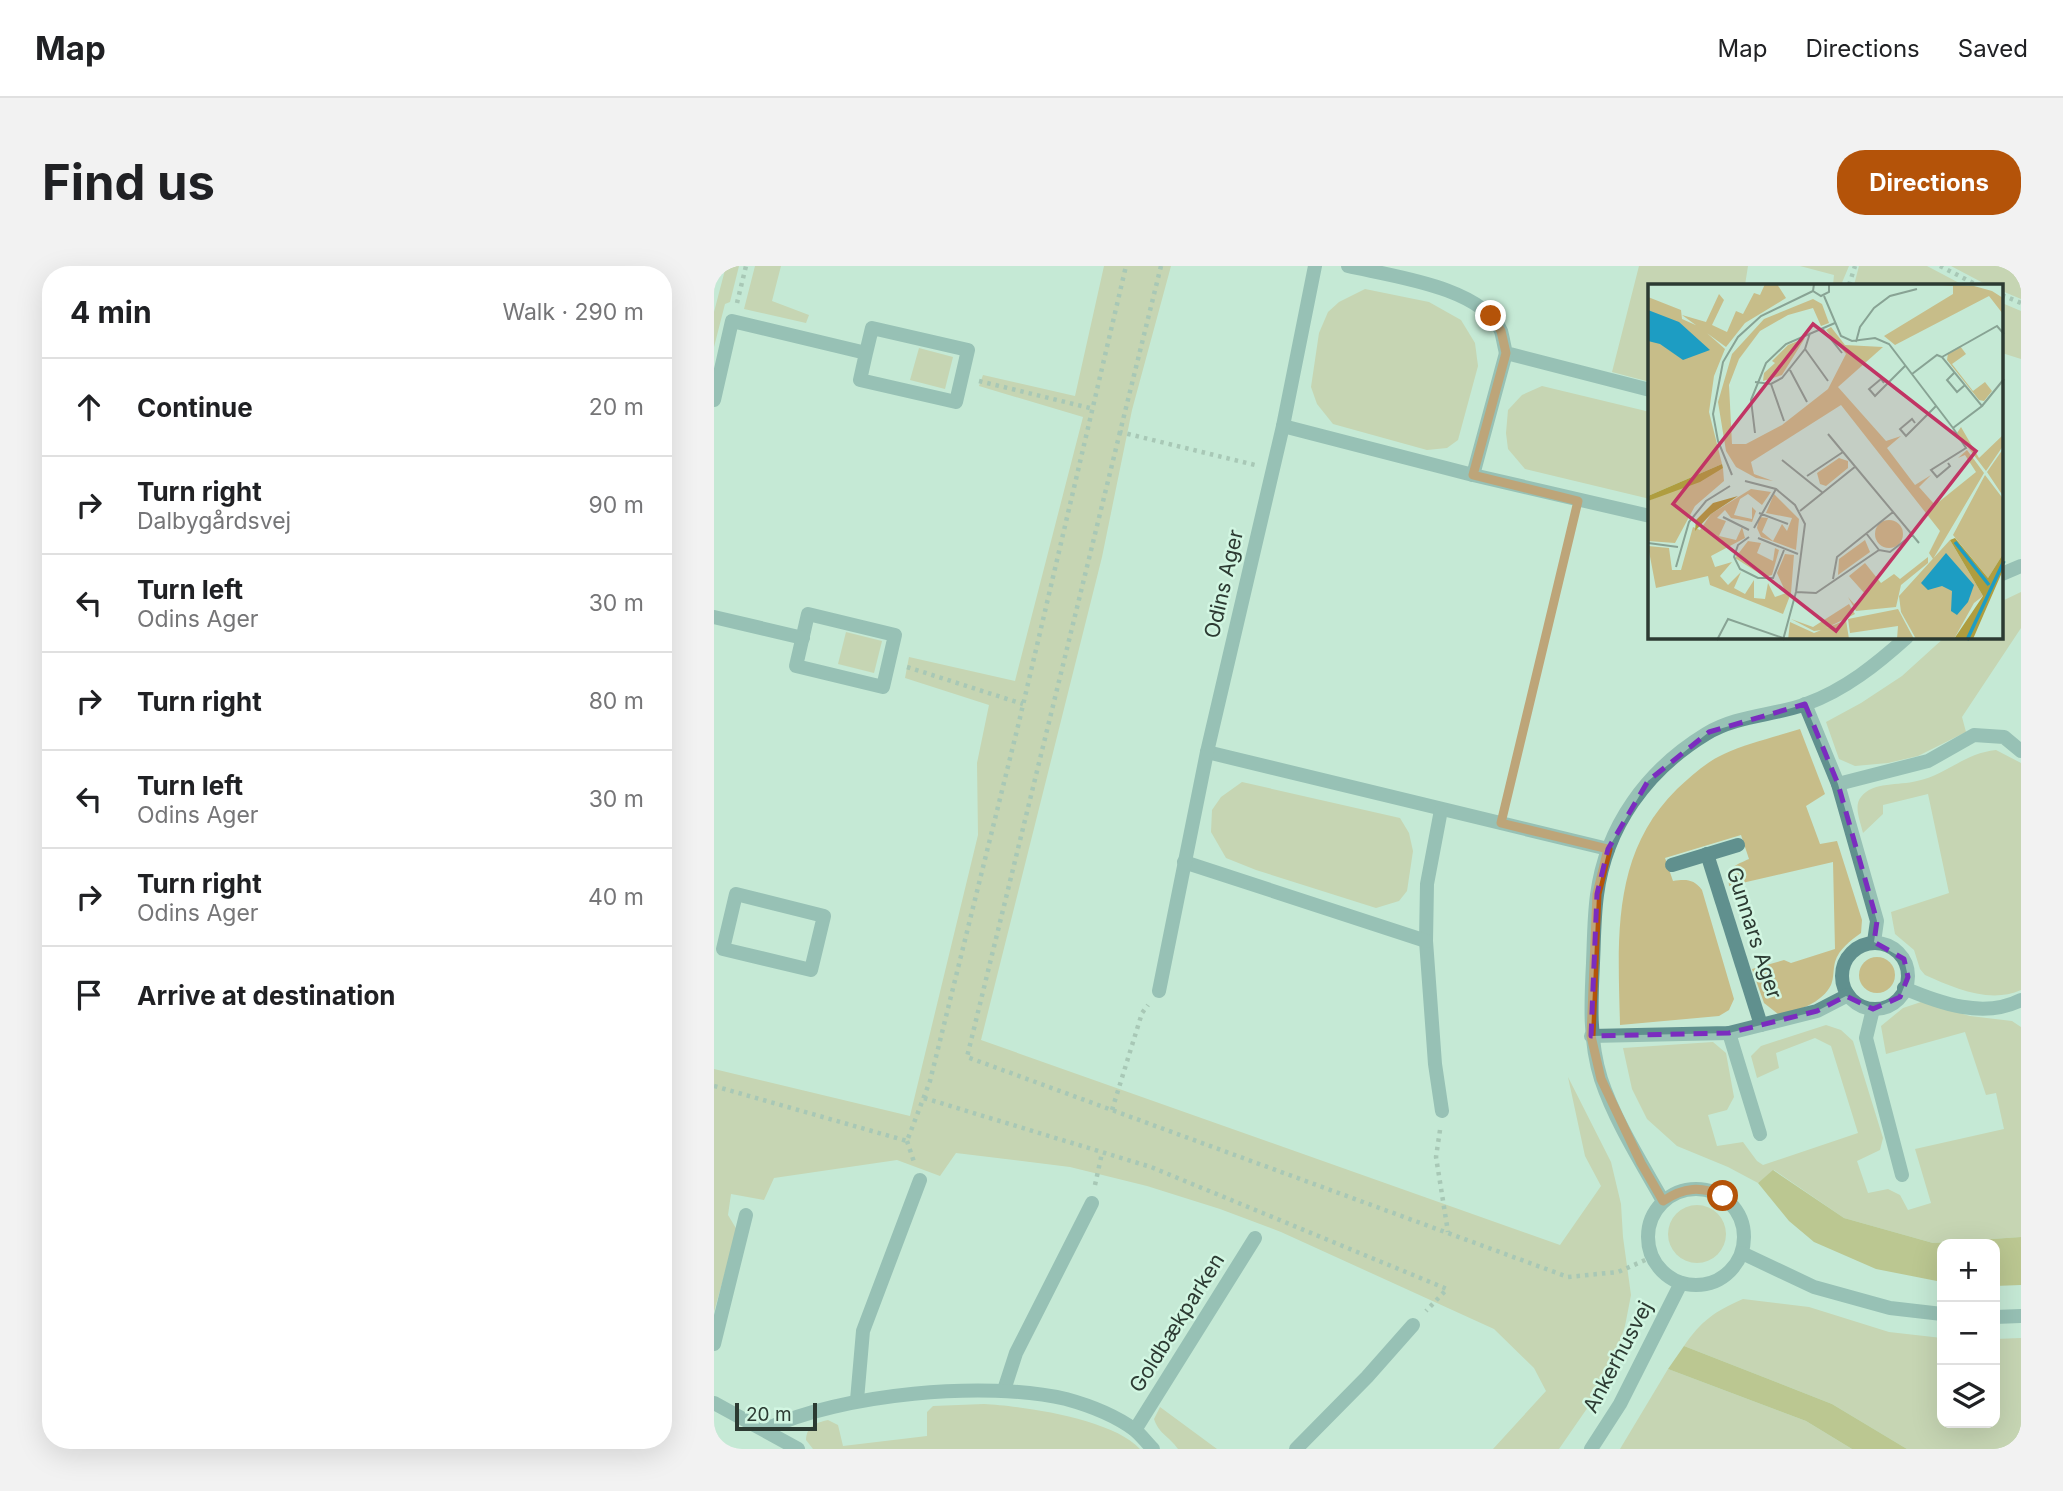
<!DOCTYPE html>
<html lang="en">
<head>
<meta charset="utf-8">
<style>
	body { margin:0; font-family:Inter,sans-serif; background:#f2f2f2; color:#202124 }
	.controls { position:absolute; right:21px; bottom:21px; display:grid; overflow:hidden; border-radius:14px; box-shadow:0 7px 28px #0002 }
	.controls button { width:63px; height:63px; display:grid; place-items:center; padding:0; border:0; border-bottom:2px solid #e0e0e0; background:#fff; color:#202124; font:35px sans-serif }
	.scale { position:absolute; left:21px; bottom:18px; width:82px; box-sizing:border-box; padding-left:7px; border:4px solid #2c3a32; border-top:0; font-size:19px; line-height:24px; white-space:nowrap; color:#2c3a32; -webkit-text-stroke:5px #d2f6e2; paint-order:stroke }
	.stop { position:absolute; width:21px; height:21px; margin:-16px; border:5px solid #b45309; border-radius:50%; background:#fff }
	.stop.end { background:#b45309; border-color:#fff; box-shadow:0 2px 7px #0008 }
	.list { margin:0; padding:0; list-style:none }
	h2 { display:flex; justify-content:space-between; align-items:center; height:91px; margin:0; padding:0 28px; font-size:30px }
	h2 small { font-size:23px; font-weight:400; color:#757577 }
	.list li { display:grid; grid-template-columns:46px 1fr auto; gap:21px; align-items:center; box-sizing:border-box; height:98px; padding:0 28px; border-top:2px solid #e0e0e0 }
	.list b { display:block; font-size:26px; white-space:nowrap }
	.list p { margin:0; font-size:23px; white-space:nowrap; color:#757577 }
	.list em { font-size:23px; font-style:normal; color:#757577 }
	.icon { flex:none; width:38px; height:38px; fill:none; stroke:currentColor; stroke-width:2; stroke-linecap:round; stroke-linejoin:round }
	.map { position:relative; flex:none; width:1307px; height:1183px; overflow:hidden; border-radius:28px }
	header { display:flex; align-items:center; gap:42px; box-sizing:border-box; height:98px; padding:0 35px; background:#fff; border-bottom:2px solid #e0e0e0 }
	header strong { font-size:33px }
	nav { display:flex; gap:38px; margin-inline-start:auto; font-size:24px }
	.intro { display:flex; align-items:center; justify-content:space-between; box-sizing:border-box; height:168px; padding:0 42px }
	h1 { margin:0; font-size:49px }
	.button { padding:18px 32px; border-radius:28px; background:#b45309; color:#fff; font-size:24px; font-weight:700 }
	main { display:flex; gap:42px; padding:0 42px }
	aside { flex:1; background:#fff; border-radius:28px; box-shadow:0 7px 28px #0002 }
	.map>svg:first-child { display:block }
	.green { fill:#c7bd89 }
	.forest { fill:#af9d3f }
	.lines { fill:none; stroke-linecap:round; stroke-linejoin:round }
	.path { stroke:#859f90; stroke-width:4.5; stroke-dasharray:3.5 5; stroke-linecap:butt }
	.street { stroke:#60908e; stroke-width:14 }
	.route { stroke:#b45309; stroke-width:9 }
	.marked { fill:none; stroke:#7b2cbf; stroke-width:5; stroke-dasharray:14 9; stroke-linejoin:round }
	.labels { text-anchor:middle; stroke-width:5; stroke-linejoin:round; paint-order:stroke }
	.street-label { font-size:21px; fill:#2c3a32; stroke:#d2f6e2 }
	.inset-river { fill:none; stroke:#1d9dc3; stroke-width:3.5 }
	.inset-road { fill:none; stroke:#88a394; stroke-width:2 }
	.view { fill:#c13464; fill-opacity:0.15; stroke:#c13464; stroke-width:3.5 }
	.inset-edge { fill:none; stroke:#2c3a32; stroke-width:3.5 }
</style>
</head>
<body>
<header>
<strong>Map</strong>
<nav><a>Map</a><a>Directions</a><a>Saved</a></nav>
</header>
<div class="intro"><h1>Find us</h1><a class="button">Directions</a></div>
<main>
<aside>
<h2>4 min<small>Walk · 290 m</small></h2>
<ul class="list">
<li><svg class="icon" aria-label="ahead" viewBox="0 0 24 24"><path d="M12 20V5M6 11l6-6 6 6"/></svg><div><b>Continue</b></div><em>20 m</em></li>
<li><svg class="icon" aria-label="right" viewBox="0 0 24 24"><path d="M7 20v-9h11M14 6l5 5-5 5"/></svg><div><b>Turn right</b><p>Dalbygårdsvej</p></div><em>90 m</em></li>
<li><svg class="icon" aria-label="left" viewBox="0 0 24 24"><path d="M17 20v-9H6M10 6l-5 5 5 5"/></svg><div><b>Turn left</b><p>Odins Ager</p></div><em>30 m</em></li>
<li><svg class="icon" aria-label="right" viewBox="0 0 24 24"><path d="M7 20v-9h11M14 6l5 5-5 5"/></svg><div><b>Turn right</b></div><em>80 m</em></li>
<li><svg class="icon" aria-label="left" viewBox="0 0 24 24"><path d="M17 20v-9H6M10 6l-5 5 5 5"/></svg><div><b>Turn left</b><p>Odins Ager</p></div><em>30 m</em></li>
<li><svg class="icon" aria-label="right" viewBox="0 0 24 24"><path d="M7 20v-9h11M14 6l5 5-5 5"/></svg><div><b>Turn right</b><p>Odins Ager</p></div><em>40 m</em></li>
<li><svg class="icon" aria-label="arrive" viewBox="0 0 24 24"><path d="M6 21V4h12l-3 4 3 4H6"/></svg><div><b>Arrive at destination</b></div></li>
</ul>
</aside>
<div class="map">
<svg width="1307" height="1183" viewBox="0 0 1307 1183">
	<rect width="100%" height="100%" fill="#c5e9d5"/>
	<g class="green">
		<polygon points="12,0 25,0 16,36 11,38 0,81 0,46"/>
		<polygon points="41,0 67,0 58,35 95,49 92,57 30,43"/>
		<polygon points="390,0 457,0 418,144 388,291 267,774 846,979 887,920 871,890 854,811 897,896 907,938 909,971 917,1029 911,1060 899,1095 883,1128 845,1183 779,1183 832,1125 820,1102 780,1063 567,966 506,943 433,920 356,901 242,887 226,910 183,894 60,912 50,934 17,928 14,949 23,964 0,1046 0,803 196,850 264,569 263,497 275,439 191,412 195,391 301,415 369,151 265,120 269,109 361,130"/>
		<polygon points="925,0 1034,0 1031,19 936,19 936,116 898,106"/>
		<polygon points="1086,0 1135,0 1127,19 1119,19 1120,9"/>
		<polygon points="1145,0 1213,0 1249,19 1140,19"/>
		<polygon points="1237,0 1307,0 1307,33 1288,25 1288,19 1273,19"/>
		<polygon points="651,23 715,36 747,54 761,77 764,100 744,174 733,182 713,184 619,158 603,138 597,121 605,67 614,46 625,36"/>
		<polygon points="1288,37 1307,45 1307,93 1288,87"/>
		<polygon points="205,82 239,91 231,123 196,114"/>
		<polygon points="828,120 936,146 936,233 811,203 794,183 792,167 794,144 808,129"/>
		<polygon points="1307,326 1307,362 1248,451 1252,466 1204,490 1174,497 1141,500 1125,493 1112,456 1147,437 1188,410 1231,371 1288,371 1288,335"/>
		<polygon points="132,366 168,375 160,407 124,398"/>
		<path d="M1086 463 1111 528 1092 540 1106 578 1123 575 1148 654 1147 667C1136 675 1125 683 1121 696 1119 704 1120 712 1117 719 1109 736 1082 747 1064 748L1050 737 1038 703 1070 694 1077 697 1121 683 1119 596 1015 620C1013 602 1019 600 1035 593L1027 569 951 592 959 615C972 613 980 613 988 624L1020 733 1015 744 1005 750 906 759C904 673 897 588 963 523 977 510 992 496 1010 488 1034 477 1061 471 1086 463Z"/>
		<path d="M1282 484 1307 497V724C1276 738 1240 722 1211 709L1206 703 1200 684 1181 668 1177 646 1235 627 1214 528 1169 539V548L1149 567C1147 557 1139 540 1147 531 1159 515 1185 520 1203 515 1232 509 1251 487 1282 484Z"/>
		<polygon points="528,516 686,552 695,567 699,585 693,625 685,635 662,642 542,604 512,592 497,566 498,544 507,531"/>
		<circle cx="1163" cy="709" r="18"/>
		<polygon points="1207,736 1256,750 1298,755 1307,761 1307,971 1219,977 1130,952 1060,904 1044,917 1014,901 963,880 933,853 918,823 909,782 999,776 1012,787 1020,831 1013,844 994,849 1003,880 1029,876 1043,895 1049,899 1144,867 1117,780 1101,772 1062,787 1065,802 1043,812 1037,790 1047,780 1112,759 1127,764 1139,775 1169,872 1166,884 1143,895 1154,927 1174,923 1186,929 1194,944 1217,937 1201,883 1290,863 1282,827 1272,829 1251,766 1172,788 1167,760 1189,742"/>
		<circle cx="983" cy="968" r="29"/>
		<path d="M1029 1033 1095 1041 1175 1066 1228 1072V1157H1281V1073L1307 1072V1183H1193L1118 1138 970 1080C987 1055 1001 1045 1029 1033Z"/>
		<polygon points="954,1103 1092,1155 1138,1183 906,1183"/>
		<path d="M270 1138C309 1140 399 1153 426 1183H99L92 1174C93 1159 102 1157 114 1154L124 1159 129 1180 213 1170V1146L219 1140Z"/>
		<path d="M446 1141 503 1183H464C455 1170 445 1168 440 1153Z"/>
	</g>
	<g class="forest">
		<polygon points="1059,904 1130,952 1219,977 1307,971 1307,1019 1281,1020 1281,978 1228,978 1228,1016 1162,1003 1100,976 1075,955 1044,917"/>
		<polygon points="970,1080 1118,1138 1193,1183 1138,1183 1092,1155 954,1103"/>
	</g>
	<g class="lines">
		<g class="path">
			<polyline points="447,0 406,166 541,199"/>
			<polyline points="1226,0 1263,19"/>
			<polyline points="1135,19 1141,0"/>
			<polyline points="1288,29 1307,37"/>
			<polyline points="23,37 32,0"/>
			<polyline points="265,115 380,143"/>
			<polyline points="406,166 253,791 854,1011 904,1006 938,991"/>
			<polyline points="193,401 309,438"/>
			<polyline points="791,539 860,252"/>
			<polyline points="0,820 193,875 216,815 305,456 412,0"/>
			<polyline points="210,832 437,901 733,1023 712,1045"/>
			<polyline points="398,844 428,747 434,739"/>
			<polyline points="726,864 722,891 734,966"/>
			<polyline points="193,875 200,896"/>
			<polyline points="381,919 388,887"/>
		</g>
		<g class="street">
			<path d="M634 0C677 10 768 21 787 65 789 72 790 80 792 87L936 124"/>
			<polyline points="0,134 18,55 152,87 146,114 242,136 254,84 158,62 152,87"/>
			<polyline points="569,160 759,209 936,250"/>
			<polyline points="759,209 792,87"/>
			<polyline points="1288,308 1307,300"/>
			<polygon points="94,348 181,369 169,421 82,400"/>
			<polyline points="0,351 89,372"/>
			<polyline points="1091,438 1124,518 1163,655 1160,676"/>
			<polyline points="493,486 894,583"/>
			<polyline points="1124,518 1214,495 1260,469 1290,471 1307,485"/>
			<polyline points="727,544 713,618 712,675 721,798 728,845"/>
			<polyline points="993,588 1047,759"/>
			<polyline points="470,596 712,675"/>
			<polyline points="958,599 1024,579"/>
			<polygon points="22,628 110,650 97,704 9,683"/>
			<circle cx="1161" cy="710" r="33"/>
			<path d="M1190 722C1225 737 1270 753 1307 734"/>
			<polyline points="445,725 493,486 569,160 601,0"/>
			<polyline points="1159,743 1152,772 1188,909"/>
			<polyline points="1015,767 1046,868"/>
			<polyline points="877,770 1015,767 1103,745 1134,729"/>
			<circle cx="982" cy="971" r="48"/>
			<path d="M949 935C927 896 901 855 887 813 875 775 877 736 879 697 880 675 880 651 883 629 892 560 933 504 992 468 1023 449 1059 450 1092 438 1131 424 1163 398 1193 371"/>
			<polyline points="1028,987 1100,1021 1176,1042 1228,1048"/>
			<polyline points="1281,1051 1307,1050"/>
			<polyline points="0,1078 32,949"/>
			<polyline points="290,1124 302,1087 378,937"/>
			<polyline points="143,1134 149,1065 206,914"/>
			<polyline points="0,1137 84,1183"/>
			<path d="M52 1163C127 1128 271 1114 352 1133 374 1139 402 1150 421 1164 427 1169 433 1177 439 1183"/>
			<polyline points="421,1164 541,972"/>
			<polyline points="582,1183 653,1111 699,1059"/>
			<polyline points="877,1183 906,1138 967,1017"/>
		</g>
	</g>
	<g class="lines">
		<path class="route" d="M777 50 787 65 792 87 759 209 864 235 787 557 894 583 883 628 877 770 887 813 927 897 949 935C970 921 987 920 1009 930"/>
	</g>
	<path d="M0 0H1307V1183H0ZM1091 438 1124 518 1163 655 1160 676 1190 693 1194 711 1186 731 1159 743 1132 730 1103 745 1015 767 877 770 883 628 894 583 934 515 995 466Z" fill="#c5e9d5" fill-opacity=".55" fill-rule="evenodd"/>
	<path class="marked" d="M1091 438 1124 518 1163 655 1160 676 1190 693 1194 711 1186 731 1159 743 1132 730 1103 745 1015 767 877 770 883 628 894 583 934 515 995 466Z"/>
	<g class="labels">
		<g class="street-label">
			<text transform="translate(510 318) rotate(-77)" y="7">Odins Ager</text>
			<text transform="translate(1040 667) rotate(72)" y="7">Gunnars Ager</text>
			<text transform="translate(463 1057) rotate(-58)" y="7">Goldbækparken</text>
			<text transform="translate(904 1091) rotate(-62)" y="7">Ankerhusvej</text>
		</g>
	</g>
	<g transform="translate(934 18)">
		<rect width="355" height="355" fill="#c5e9d5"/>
		<path d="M117 0H129L138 14 97 39 78 63 34 31 58 38 71 10 76 16 64 41 79 48 88 27 95 30 106 9 112 11ZM283 0 326 2 344 7 355 14V30L341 12 247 61 236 52 305 10V2ZM0 13 33 26 34 35 52 43 77 65 66 92 61 128 74 180 0 212ZM165 15 174 20 181 39 173 42 165 24 140 31 112 47 91 75 81 101 84 160H98L134 141 180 105 198 70 178 46 183 43 197 61 235 63 190 103 238 157 253 152 239 164 267 201 283 191 271 203 287 221 328 188 317 171 310 174 319 166 336 189 285 275 281 269 292 247 193 121 103 178 106 190 125 197 108 194 88 183 78 167 70 118 84 70 116 35ZM157 54 134 91 115 97 116 89 127 79 124 77 140 61ZM312 62 318 70 304 80 325 107 337 98 344 107 336 117 331 116 299 76 300 69ZM313 143 331 174 355 151V162L338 187 309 149ZM355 165V212L339 188ZM191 174 200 177V184L178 202 172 200 169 189ZM75 184 76 197 47 222 27 259 0 257V217ZM337 191 356 216 355 270 340 294 305 251ZM103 205 123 208 114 221 100 210 92 215 86 231 104 235V223L108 227 104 238 83 234 77 226 69 234 78 237 71 252 88 256 94 243 97 254 63 272 67 283 84 278 72 292 80 301 93 288 86 304 97 310 106 296V314L117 315 120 299 127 313 138 309 129 289 137 270 146 271 143 309 135 330 62 301 60 292 8 304 0 262 21 264 24 286H33L45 243 52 246 63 230ZM126 210 151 235 148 266 113 253 109 244 111 233 120 234 114 248 125 257 134 240 139 247 144 234 118 229ZM227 250a14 14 0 1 1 28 0a14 14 0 1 1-28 0ZM217 256 222 268 190 291 191 275ZM302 256 335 312 326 319 306 355H268L253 328 251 312ZM100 257 113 259 109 269 125 277 127 264 131 266 124 291 117 293 87 274ZM280 273V279L253 301 248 323 208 327 200 313 206 320 218 311 201 292 217 279 233 299 246 290 252 295ZM201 320 207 330 174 346 166 347 143 335 165 343ZM250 325 266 355H249L250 342 202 349 200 335ZM198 336 201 355 140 356 142 338 166 349Z" fill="#c7bd89"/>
		<path d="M74 180 75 184 52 198 0 217V212ZM90 212 63 230 47 247 48 236 65 219ZM307 254 340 294 355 270V286L325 355H306L335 312 302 256Z" fill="#af9d3f"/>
		<path d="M0 26 31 38 62 66 35 76 12 60 0 57ZM298 269 326 301 320 318 309 331 303 327 304 307 294 302 280 306 273 299Z" fill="#1d9dc3"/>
		<path class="inset-river" d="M307 258 341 301M319 356 356 277"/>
		<path class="inset-road" d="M166 0 165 7 173 12 181 8V0M176 12 193 52 204 57 227 54 241 60 305 144M174 44 194 69M208 58 212 43 226 24 242 12 269 5M157 65 180 97M294 73 349 42 356 50M142 86 159 118M307 88 299 96 309 108 317 101M264 90 289 71 294 73 334 122 305 144 318 164 283 186 289 193 302 182 300 179M107 98 123 100 134 94 157 65 162 49M236 99 233 95 221 105 227 112 257 82M123 100 136 137M334 122 356 95M267 139 264 135 252 145 258 152 288 122M107 149 103 116 118 79 138 60 187 39M180 150 271 259M134 176 175 209M84 191 70 157 65 130 75 78 90 53 113 32 165 7M159 192 195 168M97 197 128 205 147 221 157 240 148 308 135 356M152 227 208 182M111 229 140 240M75 233 101 246M106 244 128 205M218 249 231 266M101 253 90 261 86 273 92 285 110 294H125L136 266M110 254 150 270M0 259 30 263M28 283 41 238 58 217 82 202M185 295 189 273 245 228M148 308 168 309 231 266 242 268 264 251M69 356 80 335 135 354"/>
		<path class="view" d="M165 40 328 167 188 347 25 220Z"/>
		<rect width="355" height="355" class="inset-edge"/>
	</g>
</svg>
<div class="controls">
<button>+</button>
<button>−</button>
<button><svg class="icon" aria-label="layers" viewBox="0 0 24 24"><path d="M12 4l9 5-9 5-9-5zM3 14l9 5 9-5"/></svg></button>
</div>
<div class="scale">20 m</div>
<div class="stop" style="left:1009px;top:930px"></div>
<div class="stop end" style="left:777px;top:50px"></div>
</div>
</main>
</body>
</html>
